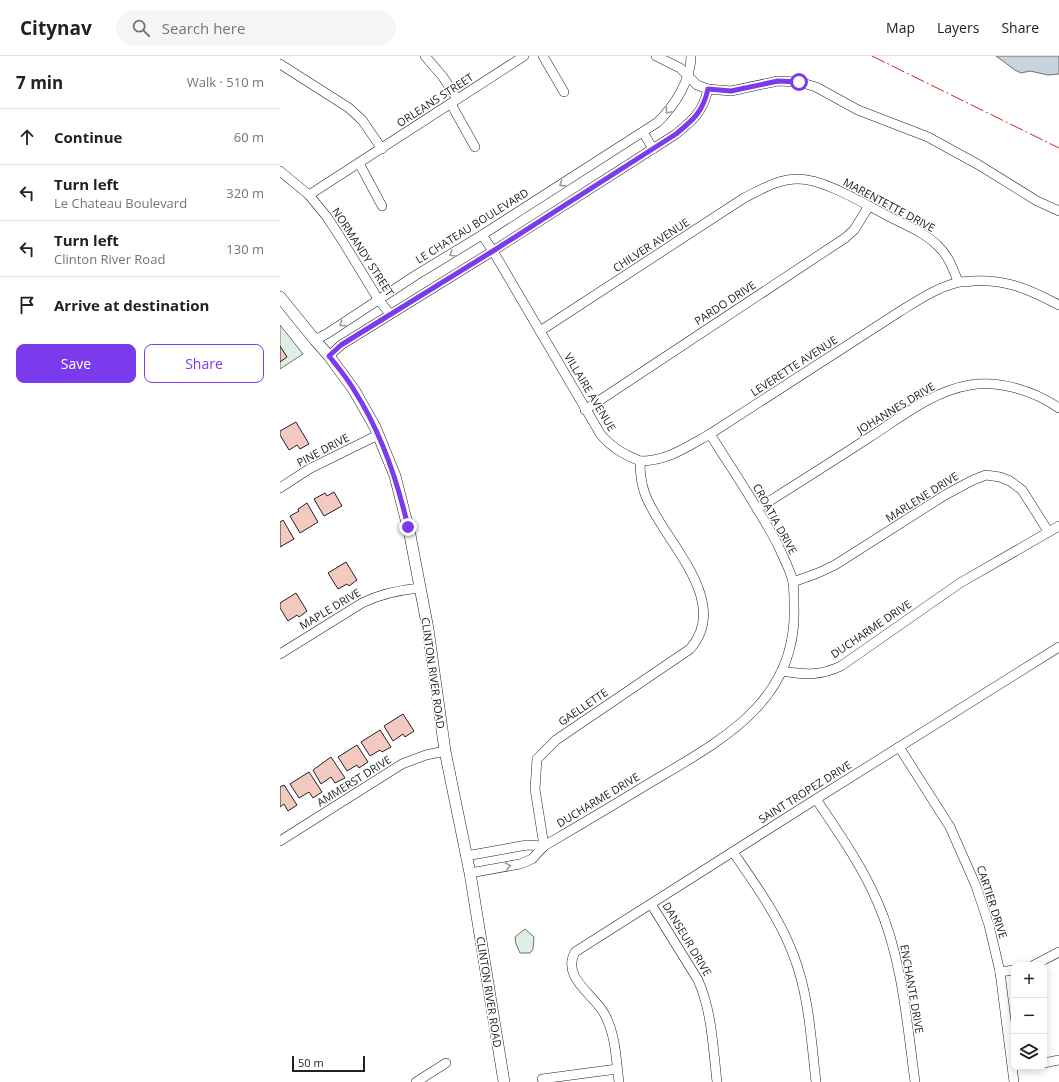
<!DOCTYPE html>
<html lang="en">
<head>
<meta charset="utf-8">
<style>
	body { margin:0; font-family:"Open Sans",sans-serif; background:#f6f6f6; color:#202124 }
	.controls { position:absolute; right:12px; bottom:12px; display:grid; overflow:hidden; border-radius:8px; box-shadow:0 2px 10px #0003 }
	.controls button { width:36px; height:36px; display:grid; place-items:center; padding:0; border:0; border-bottom:1px solid #e0e0e0; background:#fff; color:#202124; font:20px sans-serif }
	.scale { position:absolute; left:12px; bottom:10px; width:73px; box-sizing:border-box; padding-left:4px; border:2px solid #222; border-top:0; font-size:11px; line-height:14px; white-space:nowrap; color:#222; -webkit-text-stroke:3px #fff; paint-order:stroke }
	.stop { position:absolute; width:12px; height:12px; margin:-9px; border:3px solid #7c3aed; border-radius:50%; background:#fff }
	.stop.end { background:#7c3aed; border-color:#fff; box-shadow:0 1px 4px #0008 }
	.list { margin:0; padding:0; list-style:none }
	h2 { display:flex; justify-content:space-between; align-items:center; height:52px; margin:0; padding:0 16px; font-size:17px }
	h2 small { font-size:13px; font-weight:400; color:#757577 }
	.list li { display:grid; grid-template-columns:26px 1fr auto; gap:12px; align-items:center; box-sizing:border-box; height:56px; padding:0 16px; border-top:1px solid #e0e0e0 }
	.list b { display:block; font-size:15px; white-space:nowrap }
	.list p { margin:0; font-size:13px; white-space:nowrap; color:#757577 }
	.list em { font-size:13px; font-style:normal; color:#757577 }
	.actions { display:flex; gap:8px; padding:12px 16px }
	.actions a { flex:1; padding:9px 0; border:1px solid #7c3aed; border-radius:8px; text-align:center; font-size:14px; color:#7c3aed }
	.actions .main { background:#7c3aed; color:#fff }
	.icon { flex:none; width:22px; height:22px; fill:none; stroke:currentColor; stroke-width:2; stroke-linecap:round; stroke-linejoin:round }
	.map { position:relative; flex:none; width:779px; height:1026px; overflow:hidden }
	header { display:flex; align-items:center; gap:24px; box-sizing:border-box; height:56px; padding:0 20px; background:#fff; border-bottom:1px solid #e0e0e0 }
	header strong { font-size:19px }
	nav { display:flex; gap:22px; margin-inline-start:auto; font-size:14px }
	.search { width:280px; height:36px; background:#f6f6f6; display:flex; align-items:center; gap:10px; box-sizing:border-box; padding:0 14px; border-radius:22px; color:#757577; font-size:15px }
	main { display:flex }
	aside { flex:1; background:#fff }
	.map>svg:first-child { display:block }
	.green { fill:#e0efe3; stroke:#6f6f6f }
	.water { fill:#c7d3dd; stroke:#6f6f6f }
	.building { fill:#f3c9c0; stroke:#222 }
	.lines { fill:none; stroke-linecap:round; stroke-linejoin:round }
	.minor-casing { stroke:#222; stroke-width:10 }
	.tertiary-casing { stroke:#222; stroke-width:12 }
	.minor { stroke:#fff; stroke-width:9 }
	.tertiary { stroke:#fff; stroke-width:11 }
	.power { stroke:#c62828; stroke-width:1; stroke-dasharray:14 3 2 3; stroke-linecap:butt }
	.oneway { stroke:#9c9c9c }
	.route { stroke:#7c3aed; stroke-width:5 }
	.labels { text-anchor:middle; stroke-width:3; stroke-linejoin:round; paint-order:stroke }
	.street-label { font-size:11px; fill:#222; stroke:#fff }
</style>
</head>
<body>
<header>
<strong>Citynav</strong>
<div class="search"><svg class="icon" aria-label="search" viewBox="0 0 24 24"><circle cx="10" cy="10" r="6"/><path d="M15 15l6 6"/></svg>Search here</div>
<nav><a>Map</a><a>Layers</a><a>Share</a></nav>
</header>
<main>
<aside>
<h2>7 min<small>Walk · 510 m</small></h2>
<ul class="list">
<li><svg class="icon" aria-label="ahead" viewBox="0 0 24 24"><path d="M12 20V5M6 11l6-6 6 6"/></svg><div><b>Continue</b></div><em>60 m</em></li>
<li><svg class="icon" aria-label="left" viewBox="0 0 24 24"><path d="M17 20v-9H6M10 6l-5 5 5 5"/></svg><div><b>Turn left</b><p>Le Chateau Boulevard</p></div><em>320 m</em></li>
<li><svg class="icon" aria-label="left" viewBox="0 0 24 24"><path d="M17 20v-9H6M10 6l-5 5 5 5"/></svg><div><b>Turn left</b><p>Clinton River Road</p></div><em>130 m</em></li>
<li><svg class="icon" aria-label="arrive" viewBox="0 0 24 24"><path d="M6 21V4h12l-3 4 3 4H6"/></svg><div><b>Arrive at destination</b></div></li>
</ul>
<div class="actions"><a class="main">Save</a><a>Share</a></div>
</aside>
<div class="map">
<svg width="779" height="1026" viewBox="0 0 779 1026">
	<rect width="100%" height="100%" fill="#fff"/>
	<g class="green">
		<polygon points="0,269 23,298 0,313"/>
		<polygon points="245,873 254,881 253,893 250,897 240,897 236,888 235,881"/>
	</g>
	<polygon class="water" points="716,0 779,0 779,18 768,19 750,15 741,17 735,14"/>
	<g class="building">
		<polygon points="0,290 7,301 0,306"/>
		<polygon points="16,366 29,388 20,393 17,389 9,394 0,379 0,375"/>
		<polygon points="54,436 62,450 44,460 34,443 45,437 47,440"/>
		<polygon points="27,447 38,466 20,477 10,460 19,455 18,453"/>
		<polygon points="3,464 14,483 0,491 0,466"/>
		<polygon points="66,506 77,524 69,530 67,528 58,533 48,517"/>
		<polygon points="16,537 27,555 19,561 17,559 8,565 0,552 0,547"/>
		<polygon points="123,658 134,675 125,681 123,678 113,685 104,670"/>
		<polygon points="100,674 111,691 102,696 100,694 90,700 81,686"/>
		<polygon points="77,689 88,706 79,712 77,709 67,715 58,701"/>
		<polygon points="51,701 65,722 55,727 51,721 41,728 33,714"/>
		<polygon points="29,716 42,736 33,742 29,736 19,742 10,728"/>
		<polygon points="4,729 17,749 8,755 4,748 0,751 0,731"/>
	</g>
	<g class="lines">
		<defs>
			<g id="minor">
				<polyline points="145,0 163,21 177,43"/>
				<polyline points="263,0 284,36"/>
				<polyline points="376,0 400,12 417,29 428,33 451,35 498,25 519,26 536,31 578,54 648,81 699,109 757,145 779,155"/>
				<polyline points="0,8 69,52 82,64 102,93"/>
				<polyline points="171,48 195,91"/>
				<polyline points="363,76 373,93"/>
				<polyline points="79,107 102,150"/>
				<polyline points="0,115 29,139 47,161 62,184 98,243 110,258"/>
				<polyline points="29,139 244,0"/>
				<path d="M202 179 213 195 321 379C332 392 344 399 360 405 360 416 361 427 365 438 382 484 453 544 410 593L276 684 257 703 255 733 264 790"/>
				<path d="M260 275 464 142C482 133 498 123 518 123 545 123 586 149 610 161 626 169 645 177 657 189 668 199 673 212 678 226"/>
				<path d="M35 284 48 277 136 219 202 179 378 66C395 49 411 24 411 0"/>
				<path d="M49 300 61 289 213 195 396 78C413 64 423 56 428 33"/>
				<polyline points="305,354 565,182 574,174 589,150"/>
				<path d="M360 405C387 405 407 391 430 378L619 256C637 245 656 232 676 227 681 225 687 226 692 225 726 223 749 233 779 249"/>
				<polyline points="0,432 29,413 98,379"/>
				<path d="M477 453C515 429 553 405 590 381 621 361 653 335 690 329 720 324 754 335 779 352"/>
				<polyline points="513,526 538,517 555,509 665,439 693,424 706,419 720,421 730,425 742,434 768,475"/>
				<path d="M0 598 82 547C100 538 119 534 140 532"/>
				<path d="M502 615C525 619 540 620 561 610L680 527 779 470"/>
				<polyline points="619,691 670,771 696,830 709,869 720,916 734,1026"/>
				<path d="M536 743C558 776 581 808 597 845 622 900 627 967 635 1026"/>
				<polyline points="0,785 122,708 146,699 165,695"/>
				<path d="M453 796C475 828 499 861 513 898 529 938 531 983 536 1026"/>
				<polyline points="186,800 247,789 264,790"/>
				<path d="M190 817 240 808 252 803 264 790C300 769 337 747 373 725 444 683 518 644 514 550 514 542 514 533 513 526 510 513 503 501 498 489 478 451 453 415 430 378"/>
				<path d="M371 848 418 924C432 955 433 992 437 1026"/>
				<polyline points="754,909 779,896"/>
				<polyline points="720,916 734,914"/>
				<polyline points="764,1007 779,1004"/>
				<polyline points="262,1023 337,1013"/>
				<polyline points="136,1026 166,1007"/>
				<path d="M339 1026C336 1004 336 980 325 959 315 939 281 922 295 896L536 743 779 591"/>
			</g>
			<polyline id="tertiary" points="0,241 35,284 49,300 74,334 95,371 115,420 130,479 148,573 165,695 190,817 224,1026"/>
		</defs>
		<use href="#minor" class="minor-casing"/>
		<use href="#tertiary" class="tertiary-casing"/>
		<use href="#minor" class="minor"/>
		<use href="#tertiary" class="tertiary"/>
		<polyline class="power" points="592,0 779,92"/>
	</g>
	<defs><path id="oneway-chevron" d="M-2-3.5L2.5 0L-2 3.5" fill="none" stroke-width="1.6" stroke-linecap="round" stroke-linejoin="round"/></defs>
	<g class="oneway">
		<use href="#oneway-chevron" transform="translate(388 55) rotate(130)"/>
		<use href="#oneway-chevron" transform="translate(282 128) rotate(147)"/>
		<use href="#oneway-chevron" transform="translate(172 198) rotate(149)"/>
		<use href="#oneway-chevron" transform="translate(62 268) rotate(146)"/>
		<use href="#oneway-chevron" transform="translate(228 810) rotate(-11)"/>
	</g>
	<g class="lines">
		<path class="route" d="M128 471C117 423 101 376 74 334 67 322 58 311 49 300L61 289 213 195 396 78C413 64 423 56 428 33L451 35 498 25 519 26"/>
	</g>
	<g class="labels">
		<g class="street-label">
			<text transform="translate(155 44) rotate(-33)" y="4">ORLEANS STREET</text>
			<text transform="translate(609 149) rotate(28)" y="4">MARENTETTE DRIVE</text>
			<text transform="translate(192 170) rotate(-32)" y="4">LE CHATEAU BOULEVARD</text>
			<text transform="translate(371 189) rotate(-33)" y="4">CHILVER AVENUE</text>
			<text transform="translate(83 196) rotate(57)" y="4">NORMANDY STREET</text>
			<text transform="translate(445 247) rotate(-33)" y="4">PARDO DRIVE</text>
			<text transform="translate(514 310) rotate(-33)" y="4">LEVERETTE AVENUE</text>
			<text transform="translate(310 336) rotate(59)" y="4">VILLAIRE AVENUE</text>
			<text transform="translate(616 352) rotate(-31)" y="4">JOHANNES DRIVE</text>
			<text transform="translate(43 394) rotate(-28)" y="4">PINE DRIVE</text>
			<text transform="translate(642 441) rotate(-32)" y="4">MARLENE DRIVE</text>
			<text transform="translate(495 463) rotate(61)" y="4">CROATIA DRIVE</text>
			<text transform="translate(50 553) rotate(-31)" y="4">MAPLE DRIVE</text>
			<text transform="translate(591 573) rotate(-34)" y="4">DUCHARME DRIVE</text>
			<text transform="translate(153 617) rotate(82)" y="4">CLINTON RIVER ROAD</text>
			<text transform="translate(303 651) rotate(-34)" y="4">GAELLETTE</text>
			<text transform="translate(74 725) rotate(-32)" y="4">AMMERST DRIVE</text>
			<text transform="translate(525 736) rotate(-32)" y="4">SAINT TROPEZ DRIVE</text>
			<text transform="translate(318 744) rotate(-31)" y="4">DUCHARME DRIVE</text>
			<text transform="translate(712 846) rotate(72)" y="4">CARTIER DRIVE</text>
			<text transform="translate(407 883) rotate(59)" y="4">DANSEUR DRIVE</text>
			<text transform="translate(632 933) rotate(80)" y="4">ENCHANTE DRIVE</text>
			<text transform="translate(209 936) rotate(81)" y="4">CLINTON RIVER ROAD</text>
		</g>
	</g>
</svg>
<div class="controls">
<button>+</button>
<button>−</button>
<button><svg class="icon" aria-label="layers" viewBox="0 0 24 24"><path d="M12 4l9 5-9 5-9-5zM3 14l9 5 9-5"/></svg></button>
</div>
<div class="scale">50 m</div>
<div class="stop" style="left:519px;top:26px"></div>
<div class="stop end" style="left:128px;top:471px"></div>
</div>
</main>
</body>
</html>
